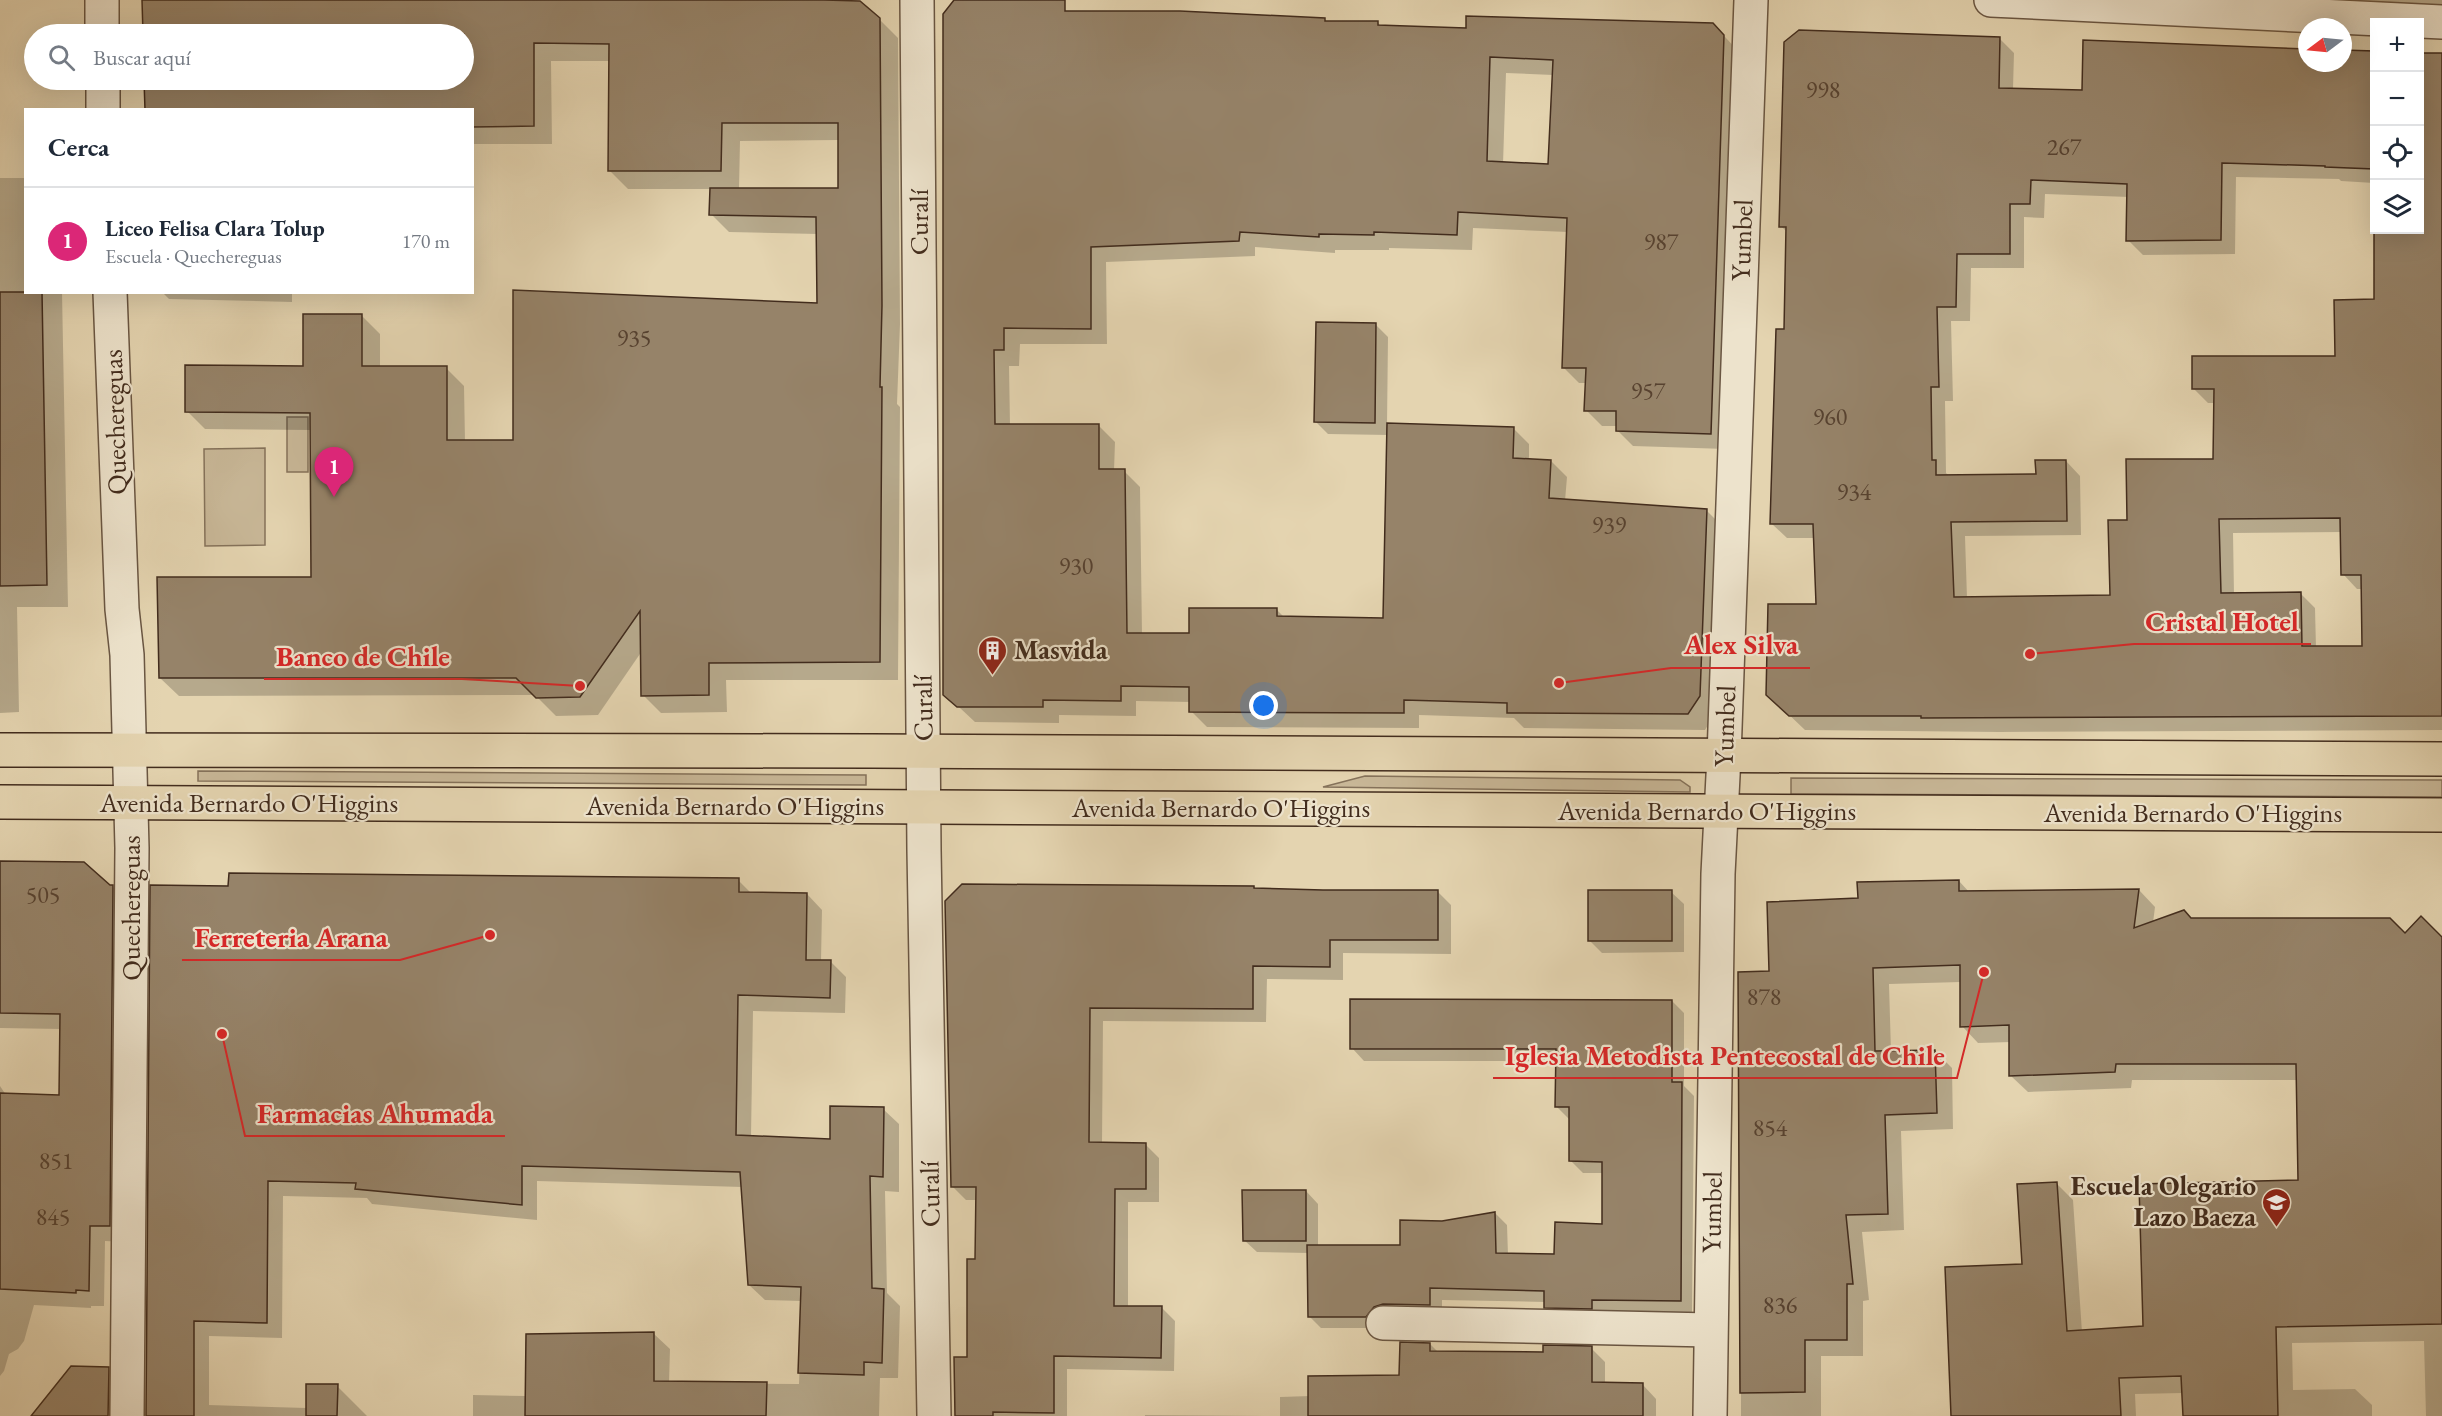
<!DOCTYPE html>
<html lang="es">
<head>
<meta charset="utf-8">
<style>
	body { margin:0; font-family:"EB Garamond",serif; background:#f6f6f7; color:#1f2937 }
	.controls { position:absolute; right:18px; top:18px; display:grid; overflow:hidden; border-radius:0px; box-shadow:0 6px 24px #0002 }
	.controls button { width:54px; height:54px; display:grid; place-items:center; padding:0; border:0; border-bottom:2px solid #e0e1e3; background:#fff; color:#1f2937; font:30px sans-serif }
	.compass { position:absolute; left:2298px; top:18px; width:54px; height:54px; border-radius:50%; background:#fff; box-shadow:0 6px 24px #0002; rotate:254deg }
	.you { position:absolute; left:1264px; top:706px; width:21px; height:21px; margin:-15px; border:4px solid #fff; border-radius:50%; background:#1a73e8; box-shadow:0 0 0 9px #1a73e833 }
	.badge { display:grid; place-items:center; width:39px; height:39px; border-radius:50%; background:#db2777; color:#fff; font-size:20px; font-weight:700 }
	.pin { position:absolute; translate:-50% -50px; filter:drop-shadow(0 2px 3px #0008) }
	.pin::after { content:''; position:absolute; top:32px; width:21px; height:18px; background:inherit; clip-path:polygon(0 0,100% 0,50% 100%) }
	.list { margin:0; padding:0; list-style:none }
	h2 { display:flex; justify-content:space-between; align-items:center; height:78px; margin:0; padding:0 24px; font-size:26px }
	h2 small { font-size:20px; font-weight:400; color:#747a83 }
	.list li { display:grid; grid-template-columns:39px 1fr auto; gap:18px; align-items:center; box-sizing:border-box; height:108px; padding:0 24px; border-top:2px solid #e0e1e3 }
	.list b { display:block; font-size:22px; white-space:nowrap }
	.list p { margin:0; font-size:20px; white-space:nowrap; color:#747a83 }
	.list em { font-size:20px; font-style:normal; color:#747a83 }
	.icon { flex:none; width:33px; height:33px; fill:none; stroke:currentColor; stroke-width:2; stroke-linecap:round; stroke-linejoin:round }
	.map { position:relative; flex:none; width:2442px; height:1416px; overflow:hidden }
	.search { position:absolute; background:#fff; box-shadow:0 6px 24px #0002; left:24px; top:24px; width:450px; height:66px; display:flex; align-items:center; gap:15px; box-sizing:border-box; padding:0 21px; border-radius:33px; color:#747a83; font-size:22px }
	.panel { position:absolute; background:#fff; box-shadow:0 6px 24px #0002; left:24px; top:108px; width:450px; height:186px; border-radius:0px }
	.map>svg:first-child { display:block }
	.green { fill:#c8b797; stroke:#85725a; stroke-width:1.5 }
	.shadow { fill:#0003; fill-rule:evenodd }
	.building { fill:#968369; stroke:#422c1d; stroke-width:1.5; fill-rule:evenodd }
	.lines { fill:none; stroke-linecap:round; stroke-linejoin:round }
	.minor-casing { stroke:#6a5642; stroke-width:36 }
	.major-casing { stroke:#422c1d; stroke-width:36 }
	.minor { stroke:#ede3cc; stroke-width:33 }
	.major { stroke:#e4d4b0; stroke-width:33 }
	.labels { text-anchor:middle; stroke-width:4.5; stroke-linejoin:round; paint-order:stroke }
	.number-label { font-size:24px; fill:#574230 }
	.street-label { font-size:27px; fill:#422c1d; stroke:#ede3cc }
	.poi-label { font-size:27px; font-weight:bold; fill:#422c1d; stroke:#ede3cc; text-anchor:start }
	.leader { fill:none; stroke:#d62828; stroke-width:2 }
	.callout-dot { fill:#d62828; stroke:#ede3cc; stroke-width:2 }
	.callout-label { font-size:28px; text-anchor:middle; font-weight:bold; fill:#d62828; stroke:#ede3cc; stroke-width:4.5; stroke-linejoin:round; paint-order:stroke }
</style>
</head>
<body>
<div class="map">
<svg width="2442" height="1416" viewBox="0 0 2442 1416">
	<rect width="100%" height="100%" fill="#e4d4b0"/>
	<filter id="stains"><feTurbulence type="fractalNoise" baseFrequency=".00333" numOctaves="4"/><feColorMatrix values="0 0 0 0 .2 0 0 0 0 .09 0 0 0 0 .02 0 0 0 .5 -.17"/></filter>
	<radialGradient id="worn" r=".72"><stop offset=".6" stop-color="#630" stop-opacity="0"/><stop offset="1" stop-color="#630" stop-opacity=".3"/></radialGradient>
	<g class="green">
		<rect x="287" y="417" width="21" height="55"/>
		<polygon points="265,448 265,545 205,546 204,449"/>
		<polygon points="198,771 866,775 866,785 198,781"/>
		<polygon points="1365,776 1680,780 1690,787 1690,792 1323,787"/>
		<polygon points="1791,778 2442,780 2442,797 1791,794"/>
	</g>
	<g class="shadow">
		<path d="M144 0H778L879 19 898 38 900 324 897 404 900 407 898 680H726L727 712 661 713 643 695 642 651 598 715 556 716 535 695 179 696 160 678 313 578 312 430 205 429 187 411 305 367 362 316 380 334V368H446L464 386 465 441 515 442 818 304 817 234 729 232 711 214V189H628L610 171 611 61H551L552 144H472V110H146V80H464V34H145ZM839 140 840 189H739L740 141Z"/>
		<polygon points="2246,0 2442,0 2442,7"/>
		<path d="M1064 9 1068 13 1325 20 1327 22 1378 23 1382 27 1467 29 1713 24 1739 52 1726 449 1633 446 1617 430V426H1602L1586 410 1587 383H1579L1563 367 1568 232 1473 228 1472 250 1389 248V250H1335V253L1255 247V256L1106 262 1107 344H1020L1019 366H1009L1010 425 1099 426 1115 442 1114 471H1124L1140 487 1142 634 1191 635 1277 610 1284 617 1384 619 1388 435 1328 434 1315 421 1376 325 1388 337 1387 425 1513 428 1529 444V460L1551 461 1567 477 1565 501 1707 511 1723 527 1716 712 1705 730 1524 728 1514 718 1419 715V728L1207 727 1191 711V702L1136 701V716L1059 715V723L975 722 945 694V15ZM1506 73 1553 75 1549 166 1503 164Z"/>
		<path d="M1999 38 2014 53 2013 89 2084 91 2307 50V63H2343V51L2374 53V183L2341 181 2339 179 2236 177 2235 254 2143 255 2128 240 2129 197 2045 194 2044 218 2024 217V268H1971L1970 321H1951L1953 401H1945L1946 473 1949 476H2037L2066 461 2080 476 2081 535 1965 536 1967 598 2111 596 2128 522 2215 460V403H2208L2193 388 2337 358 2376 301V230H2420V54L2442 55V730L1999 732 1805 730 1783 709 1817 605 1815 538H1787L1772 524 1785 331 1788 233 1781 226ZM2342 532 2343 574 2357 589H2363V647L2316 648 2315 608 2300 593 2234 594 2233 533Z"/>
		<polygon points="0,178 26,178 26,292 62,292 68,607 17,607 19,712 0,713"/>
		<polygon points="162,292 292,292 292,302 169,299"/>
		<polygon points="0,862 112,886 128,902 125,1242 105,1241 104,1306 91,1306 91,1308 34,1305 24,1341 18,1349 9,1354 4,1371 0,1376 0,1086 6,1095 61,1096 61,1029 0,1028"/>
		<polygon points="738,880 752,894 807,894 822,910 821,961 831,962 846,977 845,1013 753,1011 751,1137 831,1140 883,1109 899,1124 899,1192 885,1191 887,1293 900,1306 898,1378 880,1378 879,1416 473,1416 473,1395 526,1396 654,1334 670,1349 669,1383 799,1384 802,1301 765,1300 749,1285 742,1187 537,1181 537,1220 372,1204 367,1198 283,1196 282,1338 209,1336 209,1405 307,1408 337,1386 367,1416 147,1416 230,887"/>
		<polygon points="1959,881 1970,893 2139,890 2155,907 2153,923 2191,920 2442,939 2442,1416 2426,1416 2424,1341 2292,1343 2293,1390 2355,1389 2372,1405 2372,1416 2185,1416 2183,1393 2135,1394 2136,1416 1953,1416 2023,1266 2056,1183 2073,1200 2082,1332 2145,1328 2299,1181 2297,1080 2132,1080 2131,1088 2028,1092 2011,1076 2011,1042 1978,1043 1962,1026 1961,982 1889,984 1891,1052 1935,1051 1952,1068 1953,1129 1901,1131 1904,1230 1862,1232 1869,1300 1863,1301 1863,1356 1821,1356 1821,1416 1741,1416 1740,973 1771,972 1859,900"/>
		<polygon points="1254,887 1256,890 1438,892 1451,905 1451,954 1343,953 1343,980 1267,979 1266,1022 1103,1021 1102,1144 1145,1144 1159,1158 1159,1202 1128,1202 1128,1307 1162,1308 1175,1321 1174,1371 1067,1369 1067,1416 956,1416 969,1359 977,1260 977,1200 966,1200 952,1186 947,902"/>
		<polygon points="1671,892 1684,904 1684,952 1602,953 1589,940"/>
		<polygon points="1672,1001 1684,1013 1684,1086 1694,1096 1692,1313 1604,1312 1558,1319 1546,1307 1546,1302 1442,1300 1442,1317 1378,1328 1321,1328 1309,1316 1309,1253 1257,1252 1244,1240 1306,1191 1318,1204 1318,1247 1402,1246 1442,1222 1495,1213 1507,1225 1508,1255 1555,1256 1603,1225 1604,1173 1583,1173 1571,1161 1569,1119 1557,1107 1557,1061 1364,1061 1352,1048"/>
		<polygon points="1430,1344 1438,1352 1544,1353 1591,1348 1605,1362 1605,1384 1643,1385 1656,1399 1656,1416 1280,1416 1280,1397 1310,1396 1401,1376"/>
		<polygon points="108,1369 124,1384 124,1416 33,1416"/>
		<polygon points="1145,1415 1266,1416 1145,1416"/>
	</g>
	<g class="building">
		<polygon points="142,0 824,0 860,1 880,18 882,305 880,387 882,387 880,662 709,663 709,695 641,696 640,611 580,697 536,698 516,678 159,678 157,577 311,577 310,413 185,412 185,365 303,366 303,314 362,314 362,366 447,366 447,440 513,440 513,290 817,303 816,217 709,215 710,188 838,188 838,123 722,123 721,171 608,171 609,44 534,43 534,126 472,127 472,110 145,110 144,80 464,80 464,34 143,34"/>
		<path d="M954 0H1065V11H1180L1325 18V21H1378V25L1466 28V16L1713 23 1724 35 1711 434 1616 431V411H1584L1586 368H1562L1567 218 1458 212 1457 235 1374 232V235L1319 234V237L1240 232 1239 241 1091 247V329L1004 328V350H994L995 424H1099V469H1125L1127 633H1189V608H1277V616L1383 618 1387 423 1514 427 1513 458 1551 460 1549 498 1707 509 1700 696 1688 714 1507 713V703L1404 700V713L1189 712V687L1121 686V701L1043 700V707H957L943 695V14ZM1490 57 1553 60 1548 164 1487 161Z"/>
		<path d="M1799 30 2000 37 1999 88 2082 90 2083 40 2307 49V63H2343V50L2374 51V230H2420V53H2442V716L1921 718V716H1789L1766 695 1768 604H1816L1813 524H1770L1776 329H1784L1786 227H1779L1784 42ZM2222 163 2325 166V167L2374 169V299L2334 300 2335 356H2192V389H2214L2213 459H2126L2127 520H2108L2110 595 1954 597 1951 522 2067 521 2066 460H2035L2036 474 1936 475V460H1932L1931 387H1939L1937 307H1956L1957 254H2010V204H2030L2031 180 2127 184 2126 241 2221 240ZM2340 518 2341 575H2361L2362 646H2302L2301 592 2221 593 2219 519Z"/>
		<polygon points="0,292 42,292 47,585 0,586"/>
		<polygon points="1316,322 1376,323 1375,423 1314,422"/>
		<polygon points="0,861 84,862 110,885 113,885 110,1226 90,1226 89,1291 76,1290 76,1293 0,1289 0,1093 59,1095 60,1014 0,1013"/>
		<polygon points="229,873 739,878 739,892 807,893 806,960 831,960 830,998 738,995 736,1135 830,1139 830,1106 884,1107 883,1177 870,1176 872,1288 884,1289 882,1363 864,1362 864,1375 798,1373 801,1287 748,1285 740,1172 522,1166 522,1205 355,1189 356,1183 268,1181 267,1323 194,1321 194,1416 146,1416 150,885 228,886"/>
		<polygon points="1959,880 1959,891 2139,889 2134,928 2184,910 2191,918 2390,918 2405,933 2421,916 2442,937 2442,1324 2276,1327 2278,1416 2183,1416 2181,1376 2119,1378 2121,1416 1951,1416 1945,1267 2022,1264 2017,1184 2057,1182 2067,1331 2143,1326 2139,1184 2298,1180 2296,1064 2116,1064 2115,1072 2009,1076 2009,1025 1960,1027 1960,965 1873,968 1875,1051 1935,1050 1937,1113 1885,1115 1888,1214 1846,1215 1853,1284 1847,1284 1847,1340 1805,1340 1805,1392 1740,1393 1738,972 1769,971 1767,902 1858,898 1857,882"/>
		<polygon points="962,884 1254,886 1254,888 1323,890 1438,890 1438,940 1330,940 1330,967 1253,966 1253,1009 1090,1008 1089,1142 1146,1143 1146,1189 1115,1189 1114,1306 1162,1306 1161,1358 1054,1356 1054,1413 993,1412 993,1416 955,1416 954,1357 967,1357 967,1259 975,1259 976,1187 951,1187 945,901"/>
		<rect x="1588" y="890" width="84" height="51"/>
		<polygon points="1350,999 1672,1000 1672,1082 1682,1082 1681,1301 1592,1300 1592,1309 1544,1308 1544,1291 1430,1288 1430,1305 1383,1304 1374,1307 1366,1317 1308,1317 1307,1245 1400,1245 1400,1220 1442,1221 1495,1212 1496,1253 1554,1254 1555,1222 1602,1224 1602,1162 1569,1161 1569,1107 1555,1107 1556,1049 1350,1049"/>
		<polygon points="1242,1190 1306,1190 1306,1241 1243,1241"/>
		<polygon points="654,1332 654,1381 767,1382 766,1416 525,1416 526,1334"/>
		<polygon points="1400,1342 1430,1343 1430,1351 1543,1352 1543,1345 1592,1346 1592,1382 1643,1383 1643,1416 1308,1416 1308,1376 1399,1375"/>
		<polygon points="71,1366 109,1367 108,1416 31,1416"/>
		<polygon points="306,1384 338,1384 337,1416 306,1416"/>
	</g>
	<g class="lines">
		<defs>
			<g id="minor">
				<polyline points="102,0 102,34"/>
				<polyline points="917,0 924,850 934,1416"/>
				<polyline points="1991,0 2442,22"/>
				<polyline points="103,80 103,110"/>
				<polyline points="110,292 122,609 127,655 132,848 127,1416"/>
				<polyline points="1383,1323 1710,1330"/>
				<polyline points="1710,1416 1718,874 1724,756 1751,0"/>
			</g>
			<g id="major">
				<polyline points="0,750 871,751 2442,759"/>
				<polyline points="0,802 2442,815"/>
			</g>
		</defs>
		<use href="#minor" class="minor-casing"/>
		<use href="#major" class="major-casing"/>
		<use href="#minor" class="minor"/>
		<use href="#major" class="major"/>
	</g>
	<defs>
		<symbol id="building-pin" viewBox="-11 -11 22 30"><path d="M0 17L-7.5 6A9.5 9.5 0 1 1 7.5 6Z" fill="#8f2418" stroke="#ede3cc"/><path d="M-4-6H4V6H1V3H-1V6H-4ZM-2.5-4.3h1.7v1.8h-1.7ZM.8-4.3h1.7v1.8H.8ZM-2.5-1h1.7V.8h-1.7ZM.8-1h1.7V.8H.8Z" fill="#fff"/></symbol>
		<symbol id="school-pin" viewBox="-11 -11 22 30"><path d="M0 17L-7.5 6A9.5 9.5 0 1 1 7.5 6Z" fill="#8f2418" stroke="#ede3cc"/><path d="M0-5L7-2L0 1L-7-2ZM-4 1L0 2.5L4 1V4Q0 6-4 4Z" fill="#fff"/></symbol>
	</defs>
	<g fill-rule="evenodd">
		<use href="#building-pin" x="976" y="634" width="33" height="45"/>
		<use href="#school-pin" x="2260" y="1186" width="33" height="45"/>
	</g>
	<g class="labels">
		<g class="number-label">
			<text x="1823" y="98">998</text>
			<text x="2064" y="155">267</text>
			<text x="1661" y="250">987</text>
			<text x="634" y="346">935</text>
			<text x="1648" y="399">957</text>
			<text x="1830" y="425">960</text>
			<text x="1854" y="500">934</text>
			<text x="1609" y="533">939</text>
			<text x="1076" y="574">930</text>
			<text x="43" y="903">505</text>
			<text x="1764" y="1005">878</text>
			<text x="1770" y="1136">854</text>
			<text x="56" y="1169">851</text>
			<text x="53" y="1225">845</text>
			<text x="1780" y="1313">836</text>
		</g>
		<g class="street-label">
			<text transform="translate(919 222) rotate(-90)" y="9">Curalí</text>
			<text transform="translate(1742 240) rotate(-88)" y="9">Yumbel</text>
			<text transform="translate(115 422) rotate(-92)" y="9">Quechereguas</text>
			<text transform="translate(923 708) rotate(-91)" y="9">Curalí</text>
			<text transform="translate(1725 726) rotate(-88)" y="9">Yumbel</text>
			<text x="249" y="812">Avenida Bernardo O'Higgins</text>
			<text x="735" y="815">Avenida Bernardo O'Higgins</text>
			<text x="1221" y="817">Avenida Bernardo O'Higgins</text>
			<text x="1707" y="820">Avenida Bernardo O'Higgins</text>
			<text x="2193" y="822">Avenida Bernardo O'Higgins</text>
			<text transform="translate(131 908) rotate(-90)" y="9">Quechereguas</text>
			<text transform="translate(930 1194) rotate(-91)" y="9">Curalí</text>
			<text transform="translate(1712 1212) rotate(-89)" y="9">Yumbel</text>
		</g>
		<g class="poi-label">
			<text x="1014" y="659">Masvida</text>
			<text x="2256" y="1195" text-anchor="end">Escuela Olegario<tspan x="2256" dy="31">Lazo Baeza</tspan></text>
		</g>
	</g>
	<path class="leader" d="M2030 654L2134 644H2311M1559 683L1671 668H1810M580 686L462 679H264M490 935L400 960H182M1984 972L1957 1078H1493M222 1034L245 1136H505"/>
	<g class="callout-dot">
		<circle cx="2030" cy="654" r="6"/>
		<circle cx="1559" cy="683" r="6"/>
		<circle cx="580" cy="686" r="6"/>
		<circle cx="490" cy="935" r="6"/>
		<circle cx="1984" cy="972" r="6"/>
		<circle cx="222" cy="1034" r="6"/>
	</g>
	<g class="callout-label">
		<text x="2222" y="631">Cristal Hotel</text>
		<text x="1741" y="654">Alex Silva</text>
		<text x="363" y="666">Banco de Chile</text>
		<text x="291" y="947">Ferreteria Arana</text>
		<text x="1725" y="1065">Iglesia Metodista Pentecostal de Chile</text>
		<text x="375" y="1123">Farmacias Ahumada</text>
	</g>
	<rect width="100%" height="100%" filter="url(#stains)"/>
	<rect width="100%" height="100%" fill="url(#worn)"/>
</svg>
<div class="controls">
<button>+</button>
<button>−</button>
<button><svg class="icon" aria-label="locate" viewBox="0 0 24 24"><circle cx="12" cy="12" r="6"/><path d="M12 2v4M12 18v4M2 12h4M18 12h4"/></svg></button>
<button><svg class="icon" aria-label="layers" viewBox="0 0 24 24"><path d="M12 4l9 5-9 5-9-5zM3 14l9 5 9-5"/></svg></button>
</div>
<svg class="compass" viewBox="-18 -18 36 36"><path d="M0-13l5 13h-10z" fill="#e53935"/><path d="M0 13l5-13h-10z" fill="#747a83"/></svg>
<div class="you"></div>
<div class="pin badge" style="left:334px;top:497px">1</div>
<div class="search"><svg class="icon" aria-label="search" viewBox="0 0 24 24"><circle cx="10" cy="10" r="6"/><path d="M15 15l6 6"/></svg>Buscar aquí</div>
<section class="panel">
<h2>Cerca<small></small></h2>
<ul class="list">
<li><span class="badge">1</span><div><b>Liceo Felisa Clara Tolup</b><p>Escuela · Quechereguas</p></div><em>170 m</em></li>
</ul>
</section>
</div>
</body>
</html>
